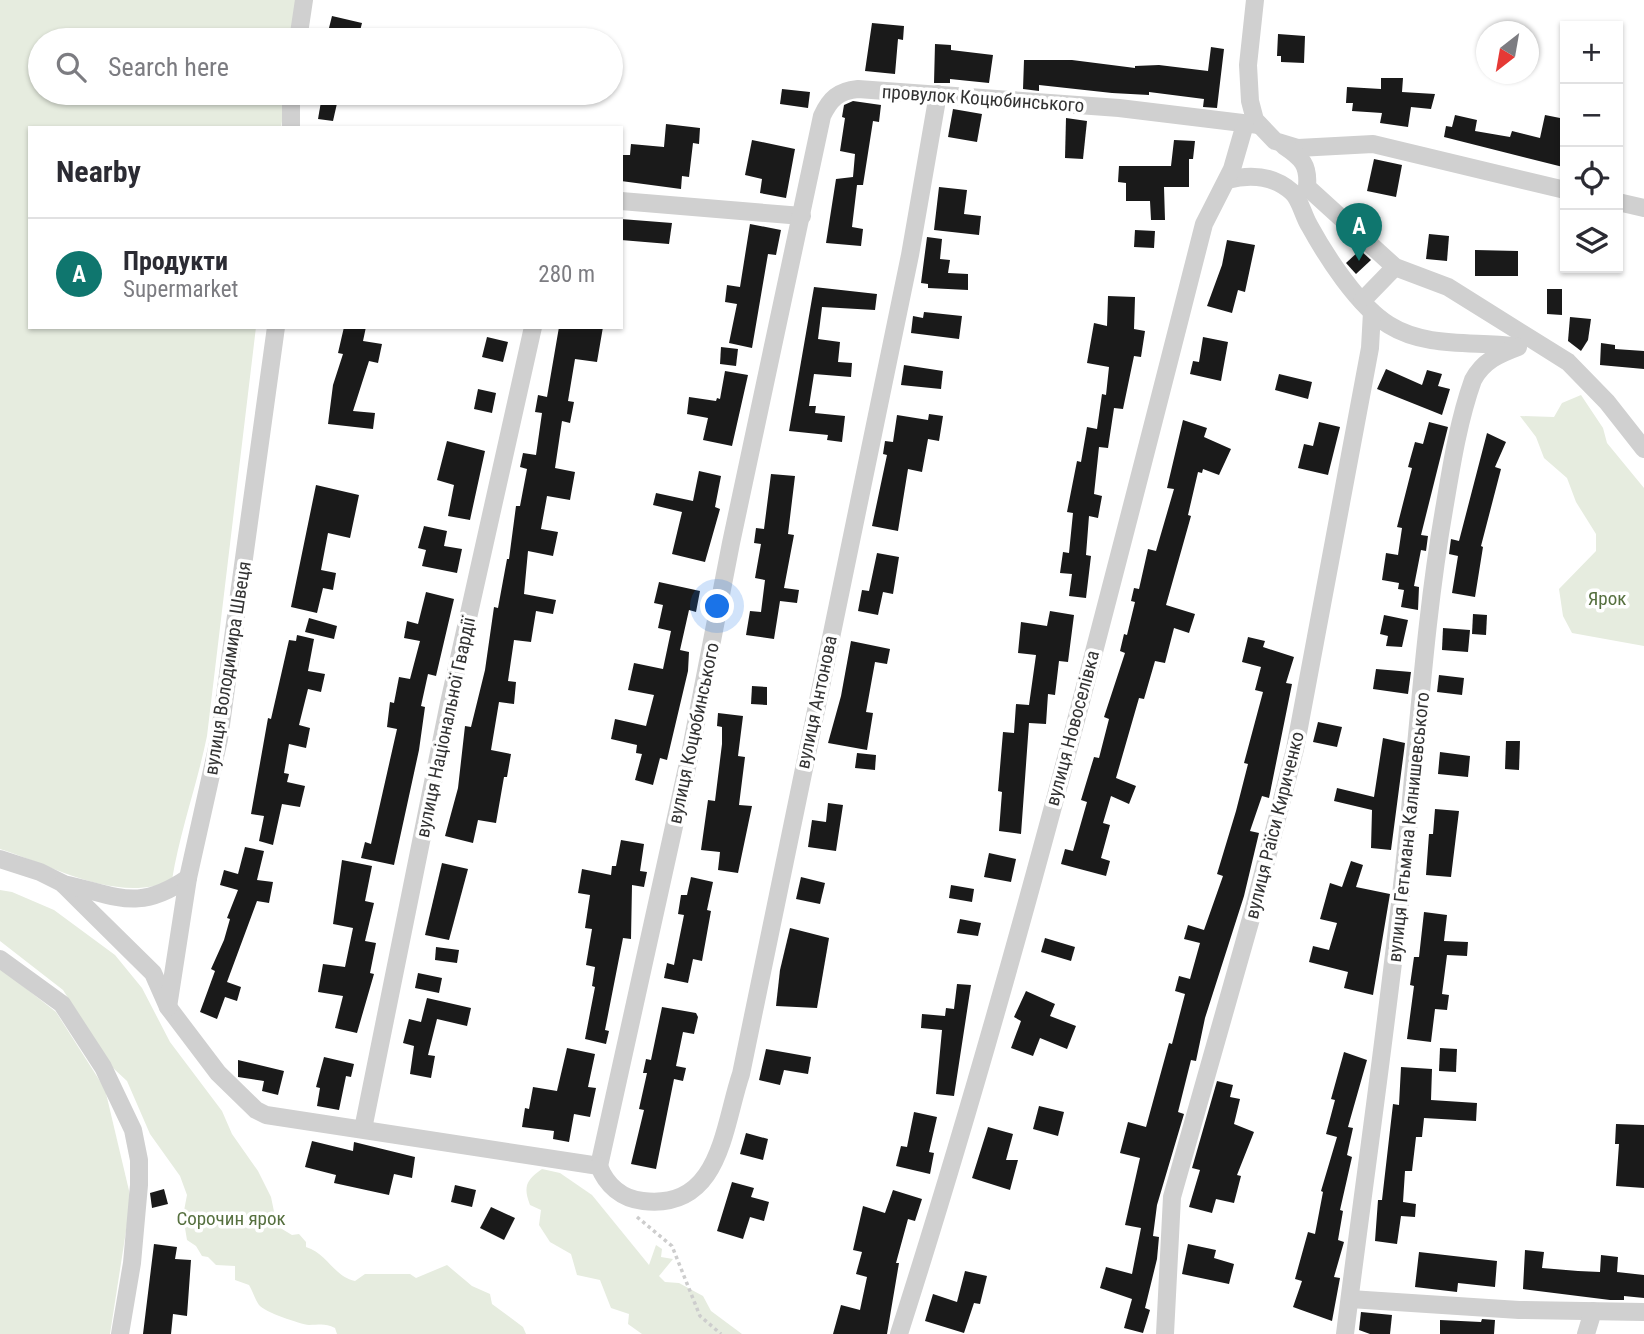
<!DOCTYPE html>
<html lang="en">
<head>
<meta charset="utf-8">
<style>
	body { margin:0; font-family:"Roboto Condensed",sans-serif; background:#f7f7f7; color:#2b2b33 }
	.controls { position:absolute; right:21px; top:21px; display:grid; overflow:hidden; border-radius:0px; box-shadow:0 2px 5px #0004 }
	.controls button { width:63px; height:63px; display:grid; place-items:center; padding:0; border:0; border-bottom:2px solid #e1e1e2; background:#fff; color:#2b2b33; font:35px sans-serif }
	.compass { position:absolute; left:1476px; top:21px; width:63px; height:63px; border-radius:50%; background:#fff; box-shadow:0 2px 5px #0004; rotate:211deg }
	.you { position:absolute; left:718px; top:607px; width:24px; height:24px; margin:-18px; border:5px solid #fff; border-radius:50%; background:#1a73e8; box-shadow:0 0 0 10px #1a73e833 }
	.badge { display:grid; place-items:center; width:46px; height:46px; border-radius:50%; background:#0f766e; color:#fff; font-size:23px; font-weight:700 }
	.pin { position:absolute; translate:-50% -58px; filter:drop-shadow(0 2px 4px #0008) }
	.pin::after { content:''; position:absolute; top:37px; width:24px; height:21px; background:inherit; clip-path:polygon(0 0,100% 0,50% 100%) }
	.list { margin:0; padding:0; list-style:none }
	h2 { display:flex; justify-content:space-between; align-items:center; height:91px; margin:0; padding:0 28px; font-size:30px }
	h2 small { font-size:23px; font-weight:400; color:#7c7c81 }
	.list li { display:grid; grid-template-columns:46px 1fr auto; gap:21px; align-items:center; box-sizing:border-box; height:112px; padding:0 28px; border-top:2px solid #e1e1e2 }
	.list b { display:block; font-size:26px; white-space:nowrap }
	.list p { margin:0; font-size:23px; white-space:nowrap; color:#7c7c81 }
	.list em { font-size:23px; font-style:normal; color:#7c7c81 }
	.icon { flex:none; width:38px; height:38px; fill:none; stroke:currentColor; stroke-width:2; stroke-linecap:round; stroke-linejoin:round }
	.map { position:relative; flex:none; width:1644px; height:1334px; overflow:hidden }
	.search { position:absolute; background:#fff; box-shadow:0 2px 5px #0004; left:28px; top:28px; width:595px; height:77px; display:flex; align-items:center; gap:18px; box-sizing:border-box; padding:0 24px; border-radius:38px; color:#7c7c81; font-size:26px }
	.panel { position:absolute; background:#fff; box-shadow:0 2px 5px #0004; left:28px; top:126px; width:595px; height:203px; border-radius:0px }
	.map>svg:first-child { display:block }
	.green { fill:#e6ecdf }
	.building { fill:#1a1a1a }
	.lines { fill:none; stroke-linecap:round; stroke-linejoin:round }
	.path { stroke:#cdcdcd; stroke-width:3.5; stroke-dasharray:3.5 3.5; stroke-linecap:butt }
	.minor { stroke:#d0d0d0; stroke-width:18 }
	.labels { text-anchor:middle; stroke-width:7; stroke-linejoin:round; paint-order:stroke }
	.street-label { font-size:19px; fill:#333; stroke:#fff }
	.park-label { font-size:19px; fill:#56703f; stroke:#fff }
</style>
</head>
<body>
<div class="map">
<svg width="1644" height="1334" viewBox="0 0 1644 1334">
	<rect width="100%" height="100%" fill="#fff"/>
	<g class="green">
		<path d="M0 0H298L292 40H40V93H286L281 128H30V327H256L207 736C197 785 180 831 172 880 118 905 52 865 0 849Z"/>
		<polygon points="1581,395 1603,428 1607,443 1644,488 1644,646 1572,633 1563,616 1559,589 1596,551 1596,534 1576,502 1567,478 1544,458 1536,437 1520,416 1554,417 1562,403"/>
		<path d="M0 890 12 892 54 910 115 955 142 988 170 1042 222 1111 232 1134 258 1171 271 1197 277 1226 292 1235 299 1234 306 1242V1247C327 1253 333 1276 355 1281L365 1274H410L416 1278 447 1265 472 1286 490 1294 492 1304 523 1327 526 1334H337L335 1328C325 1323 320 1325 309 1325 300 1324 264 1312 259 1305 255 1299 253 1292 249 1285L235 1280V1266L216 1265 208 1257 202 1256 196 1246 187 1240 183 1216 187 1195 180 1176 150 1134 127 1081 113 1068 63 990 0 941Z"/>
		<polygon points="0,968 56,1012 105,1089 131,1199 110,1334 0,1334"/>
		<path d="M542 1169 560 1173 592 1195 649 1265 656 1245 662 1249 661 1257 673 1259 659 1276 665 1282 679 1283 703 1296 711 1311 742 1334H642L628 1324 629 1314 611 1308 600 1280 577 1275 571 1254 550 1242 539 1225 541 1210 530 1205C523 1187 526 1180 542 1169Z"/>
	</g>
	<g class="building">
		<polygon points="332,16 362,23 358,39 328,32"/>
		<polygon points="872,23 904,26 903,40 898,39 895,74 865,71"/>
		<polygon points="1278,34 1305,36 1304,63 1281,62 1281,56 1277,56"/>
		<polygon points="935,44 951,45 951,50 993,55 989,83 950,79 950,83 934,83"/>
		<polygon points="1211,47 1224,49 1217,108 1203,107 1204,99 1149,92 1149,95 1112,93 1039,85 1039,91 1023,89 1024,60 1072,60 1135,68 1135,66 1159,65 1208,71"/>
		<polygon points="1381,78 1403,78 1402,92 1435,94 1431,109 1411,107 1408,127 1380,123 1382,113 1352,111 1353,103 1346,103 1347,87 1381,89"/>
		<polygon points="782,89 810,92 808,108 780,104"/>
		<polygon points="322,96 338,99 333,121 318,119"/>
		<polygon points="853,101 881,105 879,122 873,121 863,185 857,185 852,227 863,229 861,246 826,243 836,179 853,177 855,154 840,151 845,118 842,117 844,105"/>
		<polygon points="953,109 982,114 977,142 948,137"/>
		<polygon points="1455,115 1477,120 1475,131 1510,137 1512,131 1540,138 1545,115 1565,119 1563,167 1444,137 1446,126 1452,127"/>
		<polygon points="1066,118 1087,121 1083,159 1065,158"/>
		<polygon points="666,124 700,128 699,144 693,143 689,177 682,176 681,189 621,181 621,155 630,155 631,144 664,147"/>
		<polygon points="752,140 795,149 786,198 760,193 762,179 745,175"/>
		<polygon points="1174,140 1195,141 1193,159 1189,159 1189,187 1164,187 1165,220 1151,220 1150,201 1126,201 1126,183 1118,182 1119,166 1171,166"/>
		<polygon points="1374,159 1402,165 1396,197 1367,191"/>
		<polygon points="939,187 967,190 964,214 981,216 979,235 934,230"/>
		<polygon points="621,219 672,223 669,244 621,240"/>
		<polygon points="750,224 781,230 776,255 768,254 752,348 729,343 737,304 725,302 727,285 740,287"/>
		<polygon points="1135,230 1155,231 1154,248 1134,247"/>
		<polygon points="1429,234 1449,236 1447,261 1426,259"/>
		<polygon points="927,237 942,239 940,259 950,260 948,273 968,274 968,290 928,288 928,284 921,283"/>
		<polygon points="1227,240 1255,245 1245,292 1238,290 1232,313 1207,306 1222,265"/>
		<polygon points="1360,250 1371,260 1356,274 1346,263"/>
		<polygon points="1475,250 1518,251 1518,276 1475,276"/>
		<polygon points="814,287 877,294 875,310 822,307 818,339 840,342 838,362 852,363 851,377 814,374 809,406 816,406 815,413 845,416 842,442 827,440 828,435 789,431"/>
		<polygon points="1547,289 1562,289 1562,315 1547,314"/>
		<polygon points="1108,296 1135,297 1134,329 1145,331 1141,357 1134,356 1123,409 1114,408 1108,448 1099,447 1094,494 1102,496 1098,518 1089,516 1086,555 1091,556 1086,598 1069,596 1072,574 1060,573 1063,552 1069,553 1073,513 1067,512 1077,461 1081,462 1087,427 1097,429 1102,394 1106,395 1109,367 1087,363 1094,323 1107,326"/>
		<polygon points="924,312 962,316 959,339 911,333 913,316 923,318"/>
		<polygon points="1570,317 1591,319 1588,340 1581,351 1568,341"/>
		<polygon points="344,327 366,327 363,341 382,344 378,363 369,361 353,411 375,413 373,429 328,424 333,385 343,354 338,353"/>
		<polygon points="559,327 603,327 597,362 575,359 568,401 574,402 570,423 562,421 555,468 575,472 570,500 547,496 541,529 558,532 553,556 528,551 524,594 556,600 553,614 536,611 531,642 514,640 508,681 516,682 514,704 499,702 491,750 511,754 507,777 504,777 496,823 478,820 473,843 445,836 458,788 465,726 471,727 485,670 494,607 498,608 507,559 509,559 516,506 520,506 527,469 520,467 523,453 536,455 542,413 535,412 538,395 547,397"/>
		<polygon points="487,337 508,342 503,362 482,357"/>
		<polygon points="1203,337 1228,342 1221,381 1190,374 1193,361 1199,362"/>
		<polygon points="1601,343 1615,345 1615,349 1644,351 1644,369 1600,365"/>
		<polygon points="721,347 738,349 736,366 720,364"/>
		<polygon points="904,365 943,371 941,389 901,385"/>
		<polygon points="1386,369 1422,385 1427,370 1442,374 1438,386 1450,389 1442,415 1377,389"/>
		<polygon points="725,371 748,375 732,446 703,440 708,418 687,414 689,397 716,401 717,398 720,399"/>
		<polygon points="1279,374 1312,382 1308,399 1275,390"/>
		<polygon points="478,389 496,393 492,413 474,409"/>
		<polygon points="929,414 943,416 939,441 928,439 922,472 908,469 898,531 872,526 887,455 883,454 885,441 893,442 897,415 928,420"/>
		<polygon points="1183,420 1207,428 1204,437 1231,449 1219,475 1203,469 1202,473 1198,472 1188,515 1191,516 1166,605 1195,614 1189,633 1174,628 1165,663 1155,661 1144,699 1139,698 1116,778 1136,786 1129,804 1111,796 1103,823 1110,825 1101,858 1110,861 1106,876 1061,864 1065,849 1073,851 1087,802 1081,800 1094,757 1099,758 1109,719 1104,717 1125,653 1120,651 1124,634 1127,635 1135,602 1131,601 1134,588 1139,589 1148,549 1156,551 1174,489 1167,488"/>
		<polygon points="1319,422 1340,427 1328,475 1298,468 1304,444 1313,446"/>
		<polygon points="1429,422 1448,427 1421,535 1428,536 1426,551 1421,550 1414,586 1419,587 1418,610 1401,607 1404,590 1398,589 1399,583 1382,580 1386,553 1398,555 1402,528 1397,527 1412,468 1408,467 1415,442 1423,444"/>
		<polygon points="1487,433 1506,442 1495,467 1501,469 1481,546 1483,547 1475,597 1452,593 1458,556 1449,554 1451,539 1459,541"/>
		<polygon points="447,441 485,451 470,520 448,516 454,485 437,480"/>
		<polygon points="699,471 721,476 715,507 720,509 705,562 672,554 682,512 653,505 656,493 693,501"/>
		<polygon points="771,474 795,476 788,534 794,535 784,588 799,590 797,603 780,601 774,639 746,635 750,611 761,612 765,580 755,578 761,544 754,543 756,528 764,529"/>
		<polygon points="316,485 359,495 350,538 328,533 321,570 336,573 333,590 323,588 317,613 291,607"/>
		<polygon points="424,526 447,531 444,546 462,549 457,573 422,566 426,550 418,548"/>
		<polygon points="877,553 899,557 893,594 883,592 878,615 858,611 862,590 869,591"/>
		<polygon points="659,582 700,591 696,612 689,610 680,650 689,652 688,671 667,760 660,758 653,785 635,780 642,754 636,753 637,745 611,739 615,719 646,726 654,695 628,690 634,663 663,669 671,631 658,628 663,605 654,603"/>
		<polygon points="426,592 454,599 436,676 428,674 421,706 425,707 419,750 394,865 361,858 365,842 371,844 397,729 387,727 390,702 394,703 399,677 410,679 420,641 404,638 407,621 418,624"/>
		<polygon points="1050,611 1074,615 1068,662 1059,661 1055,695 1048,694 1046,724 1029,723 1021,834 999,831 1002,792 998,791 1003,732 1014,733 1016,704 1029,705 1036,655 1018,653 1021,622 1047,626"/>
		<polygon points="1473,614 1487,615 1486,635 1472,634"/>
		<polygon points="1384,615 1408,620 1402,647 1386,646 1388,636 1380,634"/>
		<polygon points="309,618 337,626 334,639 305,632"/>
		<polygon points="1443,628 1470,630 1468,652 1442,650"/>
		<polygon points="297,635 314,639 308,671 325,674 321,692 308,689 299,725 310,728 306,748 289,744 284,773 289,774 287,782 305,786 300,807 282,804 273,845 259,841 264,816 251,814 268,718 271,719 289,640 296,641"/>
		<polygon points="1248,637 1265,641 1263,647 1294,657 1286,683 1292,684 1269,798 1262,796 1250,831 1259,833 1244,896 1205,1018 1196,1061 1191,1060 1178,1112 1184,1114 1157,1205 1153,1236 1159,1237 1157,1259 1145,1308 1150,1310 1143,1333 1124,1328 1132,1299 1100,1288 1106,1267 1132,1274 1141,1228 1125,1225 1140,1158 1120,1153 1128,1122 1146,1127 1169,1043 1172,1044 1185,994 1175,991 1179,976 1190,979 1200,943 1184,939 1188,925 1204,930 1223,876 1217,874 1236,811 1248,764 1244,763 1263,692 1255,690 1261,667 1242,662"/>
		<polygon points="851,641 890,649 887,664 875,662 866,712 873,713 867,750 828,743 841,696"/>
		<polygon points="1376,669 1411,672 1408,694 1373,689"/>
		<polygon points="1439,675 1464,678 1462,695 1437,692"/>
		<polygon points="752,686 767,687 767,705 751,704"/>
		<polygon points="718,713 743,716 738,756 745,757 739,805 752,806 738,873 718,870 720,852 701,850 708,800 715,801 722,744 722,727 717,726"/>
		<polygon points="1318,722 1342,727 1337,747 1313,742"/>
		<polygon points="1383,738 1405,743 1391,850 1371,848 1372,810 1334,801 1337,788 1374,797"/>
		<polygon points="1506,741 1520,741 1519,770 1505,769"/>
		<polygon points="1440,752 1470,756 1468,777 1438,774"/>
		<polygon points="857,753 876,755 875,770 855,768"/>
		<polygon points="828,803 843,805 836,851 808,847 812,820 826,822"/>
		<polygon points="1435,809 1459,811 1451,877 1426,875 1429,834 1433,834"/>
		<polygon points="621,840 644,844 640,871 647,872 644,887 632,885 631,939 623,938 605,1030 609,1031 606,1044 585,1039 595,987 592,986 595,967 586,965 592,929 585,928 590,895 578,893 582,869 611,875 612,866 616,866"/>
		<polygon points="245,847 264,851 257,880 273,882 269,903 257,901 227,982 241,987 237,1001 225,997 217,1019 200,1012 215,971 211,969 224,940 230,919 227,918 238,890 220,885 224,870 238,874"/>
		<polygon points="989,853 1016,859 1011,882 984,877"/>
		<polygon points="342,860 372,866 365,901 374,903 365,941 376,943 370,973 374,974 357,1033 335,1028 343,996 318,992 323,964 345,967 353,928 333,924"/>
		<polygon points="1351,861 1363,865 1356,887 1390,894 1373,995 1344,988 1348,972 1309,962 1313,946 1329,950 1337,923 1320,919 1330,883 1342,887"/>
		<polygon points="442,863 468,869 449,940 425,935"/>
		<polygon points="691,877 713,882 707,910 711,911 702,961 693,959 688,983 664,978 667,963 674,965 684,915 678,914 681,895 687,895"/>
		<polygon points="801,877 825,883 820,904 796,899"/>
		<polygon points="951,885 974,889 972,902 949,898"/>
		<polygon points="1424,912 1447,915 1444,941 1468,942 1467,956 1447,955 1442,994 1449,995 1447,1010 1435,1009 1431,1042 1407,1039 1414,986 1410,985 1414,957 1419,957"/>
		<polygon points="960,919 981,923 978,936 957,933"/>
		<polygon points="790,928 829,938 817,1008 776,1006 780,970"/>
		<polygon points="1045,938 1075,947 1071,961 1041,952"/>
		<polygon points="436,947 459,950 457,963 435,960"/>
		<polygon points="418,973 442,978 439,993 415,988"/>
		<polygon points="957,984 971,985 954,1096 936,1094 942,1030 921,1028 922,1014 945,1016 946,1008 954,1009"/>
		<polygon points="1026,991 1055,1004 1050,1016 1076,1026 1067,1049 1040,1038 1033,1056 1011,1048 1021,1021 1014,1017"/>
		<polygon points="427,998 471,1008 467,1026 437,1019 428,1055 435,1056 431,1078 410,1074 414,1046 403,1043 409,1019 421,1022"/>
		<polygon points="662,1007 696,1013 698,1017 694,1034 683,1032 676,1066 686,1068 683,1081 674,1079 656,1169 631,1164 644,1110 639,1109 647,1073 643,1073 646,1059 651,1060"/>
		<polygon points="567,1048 595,1054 588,1087 596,1088 590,1117 574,1114 569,1142 553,1139 554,1131 522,1127 525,1108 529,1109 533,1087 557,1091"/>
		<polygon points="1440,1048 1457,1049 1456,1072 1439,1071"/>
		<polygon points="766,1049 811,1057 808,1074 784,1070 780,1085 759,1080"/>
		<polygon points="1344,1052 1367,1060 1348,1127 1353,1128 1347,1155 1352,1157 1340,1210 1343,1211 1338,1240 1344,1242 1334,1277 1340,1278 1332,1321 1293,1307 1302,1281 1295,1279 1308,1232 1315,1234 1323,1192 1321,1191 1337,1137 1326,1134 1335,1100 1331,1099"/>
		<polygon points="324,1057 354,1064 351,1077 346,1076 339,1110 317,1106 320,1088 316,1087"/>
		<polygon points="238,1060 284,1071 278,1095 262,1091 264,1081 238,1077"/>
		<polygon points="1401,1067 1432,1069 1431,1100 1477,1103 1476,1121 1424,1118 1422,1137 1416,1137 1412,1171 1405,1171 1403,1202 1416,1204 1415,1217 1401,1216 1397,1244 1375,1241 1378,1200 1382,1200 1393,1104 1399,1105"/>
		<polygon points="1217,1081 1233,1085 1230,1097 1240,1099 1234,1124 1254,1132 1237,1175 1241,1176 1234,1203 1216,1199 1212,1213 1189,1207 1200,1170 1192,1168"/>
		<polygon points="1039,1106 1064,1112 1058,1136 1033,1129"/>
		<polygon points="914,1112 937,1117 929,1152 934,1153 930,1174 896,1166 901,1146 907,1147"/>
		<polygon points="1616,1124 1644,1125 1644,1188 1616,1186 1619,1144 1615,1144"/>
		<polygon points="988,1127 1013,1134 1006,1160 1018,1160 1010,1190 972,1178"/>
		<polygon points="746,1133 768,1139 763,1160 740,1154"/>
		<polygon points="312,1141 353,1151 354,1142 415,1157 412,1178 394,1174 389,1195 334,1183 336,1175 305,1167"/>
		<polygon points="732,1182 754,1188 751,1197 769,1202 764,1221 750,1217 743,1239 717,1231"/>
		<polygon points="455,1185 476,1190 472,1207 451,1202"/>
		<polygon points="164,1189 168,1204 152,1208 150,1193"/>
		<polygon points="893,1190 922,1199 915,1221 908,1219 896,1263 899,1263 887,1334 833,1334 841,1305 860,1310 867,1277 856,1274 862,1252 853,1250 863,1206 885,1213"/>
		<polygon points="491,1207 515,1218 504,1240 480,1228"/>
		<polygon points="154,1244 177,1247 175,1259 191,1260 187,1316 173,1314 171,1334 143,1334"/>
		<polygon points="1188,1244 1216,1250 1214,1258 1234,1264 1229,1284 1182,1274"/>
		<polygon points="1525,1250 1544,1252 1542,1268 1578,1271 1600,1272 1601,1255 1618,1257 1617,1272 1644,1275 1644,1298 1624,1296 1624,1300 1610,1300 1523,1289"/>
		<polygon points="1419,1252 1497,1261 1495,1287 1458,1283 1457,1292 1415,1287"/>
		<polygon points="965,1271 987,1276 980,1304 974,1303 964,1333 925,1321 933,1294 957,1302"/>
		<polygon points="1361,1312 1392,1315 1390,1334 1370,1334 1359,1330"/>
		<polygon points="1482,1319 1495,1320 1494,1334 1440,1334 1440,1320 1481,1322"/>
	</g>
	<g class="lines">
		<polyline class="path" points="637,1217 672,1246 700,1316 721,1334"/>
		<g class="minor">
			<polyline points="1255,0 1248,65 1250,101 1255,120 1275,141 1298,148 1373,144 1565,190"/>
			<polyline points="298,40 304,0"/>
			<polyline points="291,128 291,93"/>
			<path d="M1284 146C1302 158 1309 165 1307 187L1395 267 1448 287 1568 362 1607 402 1644 449"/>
			<path d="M1227 180C1250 174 1273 175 1292 192 1300 199 1303 215 1309 225 1326 256 1358 306 1389 325 1426 348 1472 341 1514 346"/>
			<polyline points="621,201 802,216"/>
			<polyline points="1618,202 1644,208"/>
			<polyline points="1362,301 1395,267"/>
			<polyline points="0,859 40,872 62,883 79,900 153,973 168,1007 218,1073 256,1110 266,1115 599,1166"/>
			<path d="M63 884C117 895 137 913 188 878"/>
			<polyline points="0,959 62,1004 103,1067 133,1130 139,1160 139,1185 132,1263 120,1334"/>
			<polyline points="168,1007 188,878 219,739 276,327"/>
			<polyline points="363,1129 449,703 533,327"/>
			<path d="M599 1166 690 754 731 543 822 116C830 99 838 91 858 89L1119 108 1259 125"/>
			<path d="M599 1166C606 1185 622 1199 643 1201 721 1210 723 1127 741 1074L910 255 938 94"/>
			<polyline points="1350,1299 1519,1310 1644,1312"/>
			<path d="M899 1334C1016 969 1109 596 1204 224L1232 169 1245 124"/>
			<polyline points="1165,1334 1172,1197 1254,908 1295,749 1370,348 1372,312"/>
			<path d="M1345 1334C1366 1166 1391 999 1408 830 1419 721 1426 611 1445 504 1452 462 1459 419 1473 380 1483 361 1499 354 1518 347"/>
			<polyline points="1586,1334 1593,1311"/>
		</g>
	</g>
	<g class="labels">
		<g class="street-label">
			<text transform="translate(983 98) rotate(4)" y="7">провулок Коцюбинського</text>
			<text transform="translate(227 668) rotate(-81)" y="7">вулиця Володимира Швеця</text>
			<text transform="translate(816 702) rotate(-78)" y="7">вулиця Антонова</text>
			<text transform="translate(445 727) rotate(-78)" y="7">вулиця Національної Гвардії</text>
			<text transform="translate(1072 728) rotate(-75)" y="7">вулиця Новоселівка</text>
			<text transform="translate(693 733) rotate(-78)" y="7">вулиця Коцюбинського</text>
			<text transform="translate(1274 825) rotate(-76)" y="7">вулиця Раїси Кириченко</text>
			<text transform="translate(1408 827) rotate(-84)" y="7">вулиця Гетьмана Калнишевського</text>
		</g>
		<g class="park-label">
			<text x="1607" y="605">Ярок</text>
			<text x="231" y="1225">Сорочин ярок</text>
		</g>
	</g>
</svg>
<div class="controls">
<button>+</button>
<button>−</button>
<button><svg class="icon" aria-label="locate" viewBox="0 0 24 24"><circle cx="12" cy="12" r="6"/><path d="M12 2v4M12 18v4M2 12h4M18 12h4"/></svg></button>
<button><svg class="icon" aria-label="layers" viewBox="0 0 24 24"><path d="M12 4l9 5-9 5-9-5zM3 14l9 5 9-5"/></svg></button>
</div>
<svg class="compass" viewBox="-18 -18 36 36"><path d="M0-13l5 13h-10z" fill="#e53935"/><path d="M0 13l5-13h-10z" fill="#7c7c81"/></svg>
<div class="you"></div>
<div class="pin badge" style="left:1359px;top:261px">A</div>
<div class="search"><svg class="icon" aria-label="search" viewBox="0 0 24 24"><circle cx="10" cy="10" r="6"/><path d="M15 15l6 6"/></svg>Search here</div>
<section class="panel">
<h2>Nearby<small></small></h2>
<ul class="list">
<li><span class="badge">A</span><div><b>Продукти</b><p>Supermarket</p></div><em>280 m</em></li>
</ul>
</section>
</div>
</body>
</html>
